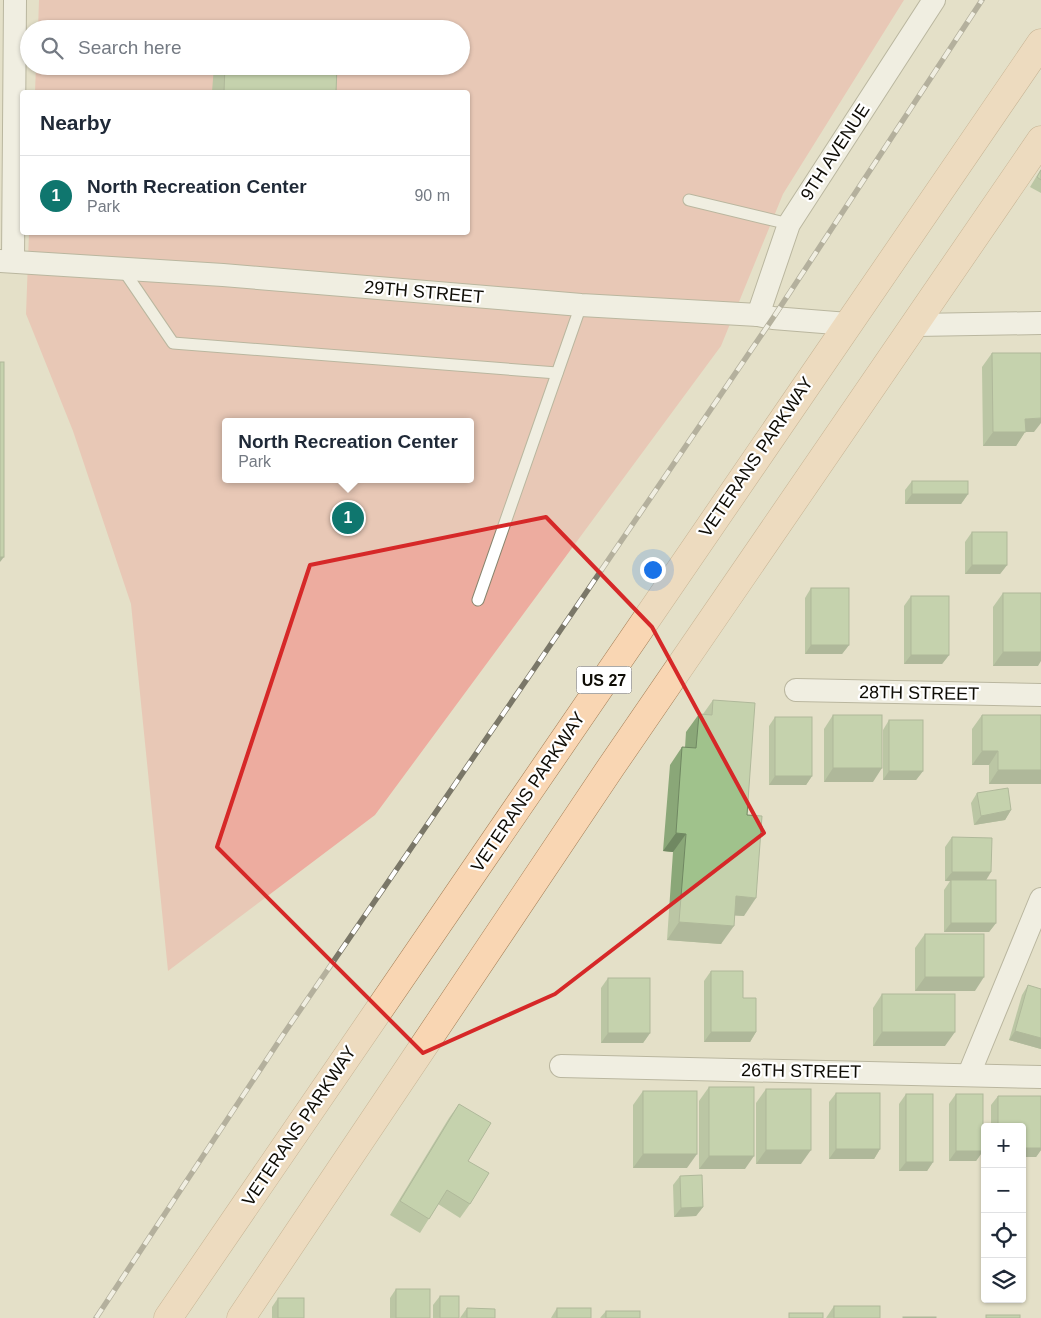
<!DOCTYPE html>
<html lang="en">
<head>
<meta charset="utf-8">
<style>
	body { margin:0; font-family:Helvetica,sans-serif; background:#f6f6f7; color:#1f2937 }
	.controls { position:absolute; right:15px; bottom:15px; display:grid; overflow:hidden; border-radius:5px; box-shadow:0 1px 4px #0004 }
	.controls button { width:45px; height:45px; display:grid; place-items:center; padding:0; border:0; border-bottom:1px solid #e0e1e3; background:#fff; color:#1f2937; font:25px sans-serif }
	.you { position:absolute; left:652px; top:569px; width:18px; height:18px; margin:-12px; border:4px solid #fff; border-radius:50%; background:#1a73e8; box-shadow:0 0 0 8px #1a73e833 }
	.badge { display:grid; place-items:center; width:32px; height:32px; border-radius:50%; background:#0f766e; color:#fff; font-size:16px; font-weight:700 }
	.pin { position:absolute; translate:-50% -50%; border:2px solid #fff; box-shadow:0 1px 5px #0006 }
	.popup { position:absolute; left:222px; top:418px; width:252px; height:65px; box-sizing:border-box; display:grid; place-content:center; border-radius:5px; background:#fff; filter:drop-shadow(0 1px 4px #0005); font-size:16px; white-space:nowrap; color:#747a83 }
	.popup b { font-size:19px; color:#1f2937 }
	.popup::after { content:''; position:absolute; left:50%; top:100%; margin-left:-10px; border:10px solid transparent; border-top-color:#fff }
	.list { margin:0; padding:0; list-style:none }
	h2 { display:flex; justify-content:space-between; align-items:center; height:65px; margin:0; padding:0 20px; font-size:21px }
	h2 small { font-size:16px; font-weight:400; color:#747a83 }
	.list li { display:grid; grid-template-columns:32px 1fr auto; gap:15px; align-items:center; box-sizing:border-box; height:80px; padding:0 20px; border-top:1px solid #e0e1e3 }
	.list b { display:block; font-size:19px; white-space:nowrap }
	.list p { margin:0; font-size:16px; white-space:nowrap; color:#747a83 }
	.list em { font-size:16px; font-style:normal; color:#747a83 }
	.icon { flex:none; width:28px; height:28px; fill:none; stroke:currentColor; stroke-width:2; stroke-linecap:round; stroke-linejoin:round }
	.map { position:relative; flex:none; width:1041px; height:1318px; overflow:hidden }
	.search { position:absolute; background:#fff; box-shadow:0 1px 4px #0004; left:20px; top:20px; width:450px; height:55px; display:flex; align-items:center; gap:12px; box-sizing:border-box; padding:0 18px; border-radius:28px; color:#747a83; font-size:19px }
	.panel { position:absolute; background:#fff; box-shadow:0 1px 4px #0004; left:20px; top:90px; width:450px; height:145px; border-radius:5px }
	.map>svg:first-child { display:block }
	.green { fill:#edac9f; fill-rule:evenodd }
	.lines { fill:none; stroke-linecap:round; stroke-linejoin:round }
	.lane-casing { stroke:#87846d; stroke-width:13 }
	.street-casing { stroke:#87846d; stroke-width:24 }
	.primary-casing { stroke:#a47e56; stroke-width:29 }
	.lane { stroke:#fff; stroke-width:11 }
	.street { stroke:#fff; stroke-width:22 }
	.primary { stroke:#f9d6b3; stroke-width:28 }
	.rail-casing { stroke:#7a7768; stroke-width:5.5 }
	.rail { stroke:#fff; stroke-width:4; stroke-dasharray:11; stroke-linecap:butt }
	.wall { fill:#8aa778 }
	.shaded-wall { fill:#708862 }
	.building { fill:#a0c28c; stroke:#708862 }
	.marked { fill:none; stroke:#d62828; stroke-width:4; stroke-linejoin:round }
	.labels { text-anchor:middle; stroke-width:4.5; stroke-linejoin:round; paint-order:stroke }
	.shield { fill:#fff; stroke:#565550; stroke-width:1 }
	.shield-label { font-size:16px; font-weight:bold; fill:#0e0c05 }
	.street-label { font-size:18px; fill:#0e0c05; stroke:#fff }
</style>
</head>
<body>
<div class="map">
<svg width="1041" height="1318" viewBox="0 0 1041 1318">
	<rect width="100%" height="100%" fill="#e4e0c8"/>
	<path class="green" d="M39 0H904L783 194 721 346 375 815 168 971 131 604 73 431 26 314 29 233 468 232V92H35L36 66H461V29H38ZM225 422H470V479H225Z"/>
	<g class="lines">
		<defs>
			<g id="lane">
				<polyline points="689,200 789,224"/>
				<polyline points="122,268 173,343 557,373"/>
				<polyline points="478,600 581,305"/>
			</g>
			<g id="street">
				<polyline points="0,261 223,275 581,305 758,315 773,318 848,324"/>
				<polyline points="13,261 15,0"/>
				<polyline points="758,315 789,224 934,0"/>
				<polyline points="916,325 1041,323"/>
				<polyline points="796,690 1041,695"/>
				<polyline points="561,1066 1041,1077"/>
				<polyline points="969,1074 1041,899"/>
			</g>
			<g id="primary">
				<polyline points="168,1318 1041,43"/>
				<polyline points="241,1318 611,767 1041,140"/>
			</g>
		</defs>
		<use href="#lane" class="lane-casing"/>
		<use href="#street" class="street-casing"/>
		<use href="#primary" class="primary-casing"/>
		<use href="#lane" class="lane"/>
		<use href="#street" class="street"/>
		<use href="#primary" class="primary"/>
		<defs>
			<polyline id="rail" points="96,1318 285,1032 534,669 773,318 982,0"/>
		</defs>
		<use href="#rail" class="rail-casing"/>
		<use href="#rail" class="rail"/>
	</g>
	<g class="wall">
		<polygon points="214,66 337,66 336,92 212,92"/>
		<polygon points="1041,169 1041,193 1030,187"/>
		<polygon points="992,353 1034,432 1025,432 1016,446 983,446 982,367"/>
		<polygon points="912,481 968,494 961,504 905,504 905,490"/>
		<polygon points="972,532 1007,565 1000,574 965,574 965,542"/>
		<polygon points="811,588 849,645 842,654 805,654 805,598"/>
		<polygon points="1003,593 1038,666 993,666 993,607"/>
		<polygon points="911,596 949,655 942,664 904,664 904,606"/>
		<polygon points="713,700 747,815 744,916 735,915 721,944 667,940 673,852 663,851 670,765 682,747 685,748 686,732 699,714 703,714"/>
		<polygon points="833,715 873,782 824,782 824,729"/>
		<polygon points="982,715 1041,784 989,784 989,765 972,765 972,729"/>
		<polygon points="775,717 812,776 806,785 769,785 769,726"/>
		<polygon points="889,720 923,771 916,780 883,780 883,730"/>
		<polygon points="977,793 1011,810 1005,820 974,825 971,803"/>
		<polygon points="952,837 986,880 996,923 989,932 944,932 944,890 950,881 945,881 945,847"/>
		<polygon points="925,934 975,991 915,991 915,948"/>
		<polygon points="711,971 743,998 756,1032 750,1042 704,1042 704,981"/>
		<polygon points="608,978 650,1033 643,1043 601,1043 601,988"/>
		<polygon points="1028,985 1041,1049 1009,1040 1022,995"/>
		<polygon points="882,994 945,1046 873,1046 873,1008"/>
		<polygon points="709,1087 745,1169 699,1169 699,1101"/>
		<polygon points="766,1089 801,1164 756,1164 756,1103"/>
		<polygon points="643,1091 687,1168 633,1168 633,1105"/>
		<polygon points="836,1093 880,1149 874,1159 829,1159 829,1102"/>
		<polygon points="906,1094 933,1162 927,1171 899,1171 899,1104"/>
		<polygon points="956,1094 983,1151 976,1161 949,1161 949,1104"/>
		<polygon points="998,1096 1041,1096 1041,1150 1036,1157 1022,1157 1022,1127 991,1127 991,1105"/>
		<polygon points="459,1104 470,1204 460,1218 438,1204 420,1233 390,1215 449,1118"/>
		<polygon points="680,1176 703,1207 696,1216 674,1217 673,1185"/>
		<polygon points="396,1289 430,1318 390,1318 390,1298"/>
		<polygon points="440,1296 459,1318 433,1318 433,1305"/>
		<polygon points="278,1298 304,1318 272,1318 272,1307"/>
		<polygon points="834,1306 880,1318 826,1318"/>
		<polygon points="467,1308 495,1318 460,1318"/>
		<polygon points="557,1308 591,1318 551,1318"/>
		<polygon points="606,1311 640,1318 600,1318"/>
	</g>
	<g class="shaded-wall">
		<polygon points="1041,418 1041,423 1034,432 1025,432 1016,446 983,446 993,432 1025,419"/>
		<polygon points="912,494 968,494 961,504 905,504"/>
		<polygon points="0,557 4,557 0,562"/>
		<polygon points="972,565 1007,565 1000,574 965,574"/>
		<polygon points="811,645 849,645 842,654 805,654"/>
		<polygon points="1003,652 1041,652 1041,661 1038,666 993,666"/>
		<polygon points="911,655 949,655 942,664 904,664"/>
		<polygon points="982,751 998,751 989,765 972,765"/>
		<polygon points="833,768 882,768 873,782 824,782"/>
		<polygon points="998,770 1041,770 1041,784 989,784"/>
		<polygon points="889,771 923,771 916,780 883,780"/>
		<polygon points="775,776 812,776 806,785 769,785"/>
		<polygon points="1011,810 1005,820 974,825 981,816"/>
		<polygon points="676,833 686,834 673,852 663,851"/>
		<polygon points="952,872 991,872 985,882 945,881"/>
		<polygon points="736,896 756,898 744,916 723,915"/>
		<polygon points="679,922 734,926 721,944 667,940"/>
		<polygon points="951,923 996,923 989,932 944,932"/>
		<polygon points="925,977 984,977 975,991 915,991"/>
		<polygon points="1015,1031 1041,1038 1041,1049 1009,1040"/>
		<polygon points="711,1032 756,1032 750,1042 704,1042"/>
		<polygon points="882,1032 955,1032 945,1046 873,1046"/>
		<polygon points="608,1033 650,1033 643,1043 601,1043"/>
		<polygon points="1022,1148 1041,1148 1041,1150 1036,1157 1022,1157"/>
		<polygon points="836,1149 880,1149 874,1159 829,1159"/>
		<polygon points="766,1150 811,1150 801,1164 756,1164"/>
		<polygon points="956,1151 983,1151 976,1161 949,1161"/>
		<polygon points="643,1154 697,1154 687,1168 633,1168"/>
		<polygon points="709,1156 754,1156 745,1169 699,1169"/>
		<polygon points="906,1162 933,1162 927,1171 899,1171"/>
		<polygon points="703,1207 696,1216 674,1217 681,1208"/>
	</g>
	<g class="building">
		<polygon points="225,66 337,66 336,92 224,92"/>
		<polygon points="1041,170 1041,180 1037,177"/>
		<polygon points="992,353 1041,353 1041,418 1025,419 1026,432 993,432"/>
		<rect x="0" y="362" width="4" height="195"/>
		<rect x="912" y="481" width="56" height="13"/>
		<rect x="972" y="532" width="35" height="33"/>
		<rect x="811" y="588" width="38" height="57"/>
		<rect x="1003" y="593" width="38" height="59"/>
		<rect x="911" y="596" width="38" height="59"/>
		<polygon points="713,700 755,703 747,815 762,816 756,898 736,896 734,926 679,922 686,834 676,833 682,747 696,748 699,714 712,715"/>
		<rect x="833" y="715" width="49" height="53"/>
		<polygon points="982,715 1041,715 1041,770 998,770 998,751 982,751"/>
		<rect x="775" y="717" width="37" height="59"/>
		<rect x="889" y="720" width="34" height="51"/>
		<polygon points="1008,788 1011,810 981,816 977,793"/>
		<polygon points="952,837 992,838 991,872 952,872"/>
		<rect x="951" y="880" width="45" height="43"/>
		<rect x="925" y="934" width="59" height="43"/>
		<polygon points="711,971 743,971 743,998 756,998 756,1032 711,1032"/>
		<rect x="608" y="978" width="42" height="55"/>
		<polygon points="1028,985 1041,989 1041,1038 1015,1031"/>
		<rect x="882" y="994" width="73" height="38"/>
		<rect x="709" y="1087" width="45" height="69"/>
		<rect x="766" y="1089" width="45" height="61"/>
		<rect x="643" y="1091" width="54" height="63"/>
		<rect x="836" y="1093" width="44" height="56"/>
		<rect x="906" y="1094" width="27" height="68"/>
		<rect x="956" y="1094" width="27" height="57"/>
		<polygon points="998,1096 1041,1096 1041,1148 1022,1148 1022,1127 998,1127"/>
		<polygon points="459,1104 491,1123 468,1161 489,1173 470,1204 447,1190 429,1219 400,1201"/>
		<polygon points="702,1175 703,1207 681,1208 680,1176"/>
		<rect x="396" y="1289" width="34" height="29"/>
		<rect x="440" y="1296" width="19" height="22"/>
		<rect x="278" y="1298" width="26" height="20"/>
		<rect x="834" y="1306" width="46" height="12"/>
		<polygon points="467,1308 495,1309 495,1318 467,1318"/>
		<rect x="557" y="1308" width="34" height="10"/>
		<rect x="606" y="1311" width="34" height="7"/>
		<rect x="789" y="1313" width="34" height="5"/>
		<rect x="986" y="1315" width="34" height="3"/>
		<rect x="903" y="1317" width="33" height="1"/>
	</g>
	<path d="M0 0H1041V1318H0ZM546 517 652 627 764 833 555 994 423 1053 217 847 310 565Z" fill="#e4e0c8" fill-opacity=".55" fill-rule="evenodd"/>
	<path class="marked" d="M546 517 652 627 764 833 555 994 423 1053 217 847 310 565Z"/>
	<g class="labels">
		<rect class="shield" x="576.5" y="666.5" width="55" height="27" rx="4"/>
		<g class="shield-label">
			<text x="604" y="686">US 27</text>
		</g>
		<g class="street-label">
			<text transform="translate(835 152) rotate(-57)" y="6">9TH AVENUE</text>
			<text transform="translate(424 292) rotate(5)" y="6">29TH STREET</text>
			<text transform="translate(756 457) rotate(-56)" y="6">VETERANS PARKWAY</text>
			<text transform="translate(919 693) rotate(1)" y="6">28TH STREET</text>
			<text transform="translate(528 792) rotate(-56)" y="6">VETERANS PARKWAY</text>
			<text transform="translate(801 1071) rotate(1)" y="6">26TH STREET</text>
			<text transform="translate(299 1126) rotate(-56)" y="6">VETERANS PARKWAY</text>
		</g>
	</g>
</svg>
<div class="controls">
<button>+</button>
<button>−</button>
<button><svg class="icon" aria-label="locate" viewBox="0 0 24 24"><circle cx="12" cy="12" r="6"/><path d="M12 2v4M12 18v4M2 12h4M18 12h4"/></svg></button>
<button><svg class="icon" aria-label="layers" viewBox="0 0 24 24"><path d="M12 4l9 5-9 5-9-5zM3 14l9 5 9-5"/></svg></button>
</div>
<div class="you"></div>
<div class="pin badge" style="left:348px;top:518px">1</div>
<div class="popup"><b>North Recreation Center</b>Park</div>
<div class="search"><svg class="icon" aria-label="search" viewBox="0 0 24 24"><circle cx="10" cy="10" r="6"/><path d="M15 15l6 6"/></svg>Search here</div>
<section class="panel">
<h2>Nearby<small></small></h2>
<ul class="list">
<li><span class="badge">1</span><div><b>North Recreation Center</b><p>Park</p></div><em>90 m</em></li>
</ul>
</section>
</div>
</body>
</html>
